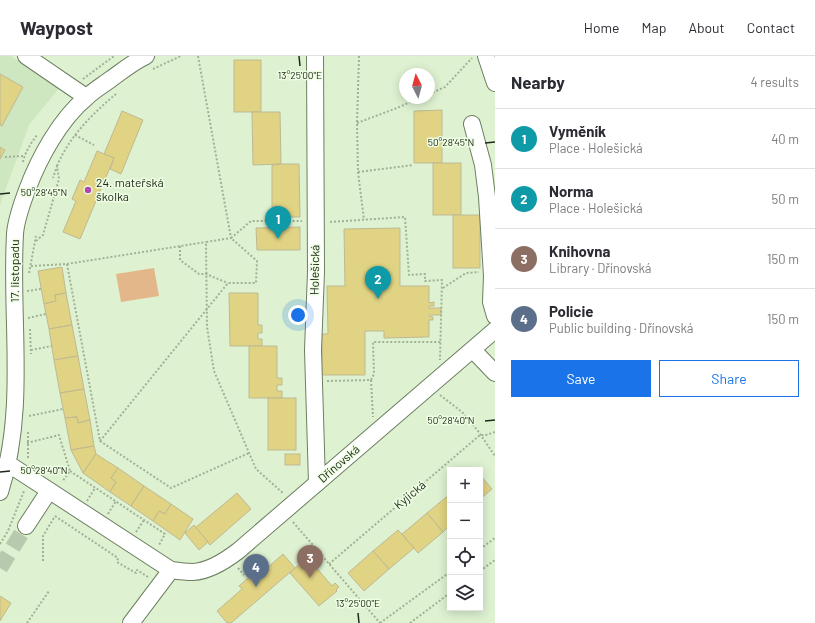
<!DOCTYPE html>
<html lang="en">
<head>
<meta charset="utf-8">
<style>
	body { margin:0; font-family:Barlow,sans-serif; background:#f7f7f7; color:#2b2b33 }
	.controls { position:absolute; right:12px; bottom:12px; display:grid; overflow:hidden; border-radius:0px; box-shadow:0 2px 10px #0003 }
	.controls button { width:36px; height:36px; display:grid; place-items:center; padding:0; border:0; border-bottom:1px solid #e1e1e2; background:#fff; color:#2b2b33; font:20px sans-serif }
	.compass { position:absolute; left:399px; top:12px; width:36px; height:36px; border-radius:50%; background:#fff; box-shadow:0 2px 10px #0003; rotate:354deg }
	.you { position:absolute; left:298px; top:259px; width:14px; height:14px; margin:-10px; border:3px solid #fff; border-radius:50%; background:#1a73e8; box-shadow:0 0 0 6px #1a73e833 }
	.badge { display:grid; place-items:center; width:26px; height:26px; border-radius:50%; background:#1a73e8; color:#fff; font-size:13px; font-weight:700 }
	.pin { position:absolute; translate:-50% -33px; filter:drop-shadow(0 1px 2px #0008) }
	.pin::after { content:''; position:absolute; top:21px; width:14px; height:12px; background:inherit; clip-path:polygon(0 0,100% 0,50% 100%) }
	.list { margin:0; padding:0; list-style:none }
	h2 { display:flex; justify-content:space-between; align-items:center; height:52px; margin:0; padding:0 16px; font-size:17px }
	h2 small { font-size:13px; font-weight:400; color:#7c7c81 }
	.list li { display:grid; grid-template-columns:26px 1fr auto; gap:12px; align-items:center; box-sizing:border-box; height:60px; padding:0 16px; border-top:1px solid #e1e1e2 }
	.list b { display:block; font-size:15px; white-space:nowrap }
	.list p { margin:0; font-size:13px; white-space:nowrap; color:#7c7c81 }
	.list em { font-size:13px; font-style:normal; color:#7c7c81 }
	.actions { display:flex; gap:8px; padding:12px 16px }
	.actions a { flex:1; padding:9px 0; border:1px solid #1a73e8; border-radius:0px; text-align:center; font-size:14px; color:#1a73e8 }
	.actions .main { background:#1a73e8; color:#fff }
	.icon { flex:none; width:22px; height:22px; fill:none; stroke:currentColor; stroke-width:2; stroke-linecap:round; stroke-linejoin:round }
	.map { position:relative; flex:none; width:495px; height:567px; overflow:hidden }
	header { display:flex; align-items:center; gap:24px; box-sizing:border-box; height:56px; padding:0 20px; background:#fff; border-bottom:1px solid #e1e1e2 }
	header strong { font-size:19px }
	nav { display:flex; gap:22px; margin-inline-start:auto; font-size:14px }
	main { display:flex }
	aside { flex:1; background:#fff }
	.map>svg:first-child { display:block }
	.built { fill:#cfe7c0 }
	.green { fill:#e3b789 }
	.building { fill:#e0d383; stroke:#beb995 }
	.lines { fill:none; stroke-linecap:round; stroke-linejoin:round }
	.minor-tunnel { stroke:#b8caad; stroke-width:16; stroke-dasharray:16 8; stroke-linecap:butt }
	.minor-casing { stroke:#6c7f61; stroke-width:18 }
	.path { stroke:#a1b197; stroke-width:2; stroke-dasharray:2 2; stroke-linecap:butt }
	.minor { stroke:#fff; stroke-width:16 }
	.ticks { fill:none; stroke:#21281c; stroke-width:1.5 }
	.poi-dot { fill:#af49ae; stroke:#eefee3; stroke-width:1.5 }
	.labels { text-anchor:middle; stroke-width:3; stroke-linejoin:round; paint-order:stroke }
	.poi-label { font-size:12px; fill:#21281c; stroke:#eefee3; text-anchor:start }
	.street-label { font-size:12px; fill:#21281c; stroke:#eefee3 }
	.ticks-label { font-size:10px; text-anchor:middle; fill:#21281c; stroke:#eefee3; stroke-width:3; stroke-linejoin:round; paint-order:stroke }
</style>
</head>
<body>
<header>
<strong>Waypost</strong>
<nav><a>Home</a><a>Map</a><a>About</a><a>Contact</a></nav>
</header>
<main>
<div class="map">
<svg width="495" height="567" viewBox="0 0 495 567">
	<rect width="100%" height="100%" fill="#def2d1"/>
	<polygon class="built" points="0,0 11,0 60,31 29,69 0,149"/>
	<polygon class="green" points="154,212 159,240 121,246 116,218"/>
	<g class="building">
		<rect x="234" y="4" width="27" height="52"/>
		<polygon points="0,18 23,31 2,70 0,69"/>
		<polygon points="442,54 442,107 414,107 414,55"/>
		<polygon points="122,55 143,64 121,118 110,113 114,102 104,98"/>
		<polygon points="252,56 280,56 281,108 253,109"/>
		<polygon points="0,91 5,94 0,103"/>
		<polygon points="97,95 114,102 80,183 63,176 76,145 72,143 80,124 84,126"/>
		<rect x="433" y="107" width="28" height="52"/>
		<polygon points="281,108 299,108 300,161 272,161 272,109"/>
		<rect x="453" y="159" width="27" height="53"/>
		<polygon points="300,171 300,194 257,194 256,172"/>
		<polygon points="400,172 400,230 429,230 429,247 434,246 434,250 429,250 429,252 441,252 441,259 429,259 429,260 433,261 433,264 429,264 429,281 384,282 384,275 365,275 365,319 322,319 322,278 328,278 327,230 345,230 344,173"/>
		<polygon points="62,211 66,237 55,239 56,245 44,248 38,215"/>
		<polygon points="66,237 72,269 49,273 44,248 56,245 55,239"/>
		<polygon points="229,237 258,237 258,269 262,269 262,277 258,277 258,283 262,283 262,290 230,290"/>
		<polygon points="72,269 78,300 54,304 49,273"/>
		<polygon points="249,290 277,290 277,322 282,322 282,329 277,329 277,335 282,335 282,342 249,342"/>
		<polygon points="78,300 84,333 60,337 54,304"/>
		<polygon points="84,333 90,364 78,367 77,361 65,362 60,337"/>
		<rect x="268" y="342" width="28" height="52"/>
		<polygon points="77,361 78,367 90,364 94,390 71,394 65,362"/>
		<polygon points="94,390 96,398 83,417 71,394"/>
		<polygon points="96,398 118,412 111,422 116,426 110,436 83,417"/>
		<rect x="285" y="398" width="15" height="11"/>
		<polygon points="118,412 144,430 131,450 110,436 116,426 111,422"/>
		<polygon points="480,419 492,433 480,443"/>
		<polygon points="144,430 171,448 165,458 159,455 153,465 131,450"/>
		<polygon points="237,437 251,453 210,489 195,472"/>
		<polygon points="450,438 450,469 443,476 427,457"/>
		<polygon points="171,448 193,463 180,484 153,465 159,455 165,458"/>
		<polygon points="427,457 443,476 418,497 402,478"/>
		<polygon points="194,469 208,486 199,494 185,477"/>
		<polygon points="398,474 414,492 389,513 373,495"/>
		<polygon points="373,495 389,513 364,535 348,517"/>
		<polygon points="283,498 295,512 231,567 227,567 217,555 242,533 239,530 255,516 258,520"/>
		<polygon points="307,501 311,506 314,503 318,508 315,510 332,530 335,527 339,531 336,534 337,535 319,550 290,517"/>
		<polygon points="0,540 11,547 0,565"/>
	</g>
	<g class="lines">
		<polyline class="minor-tunnel" points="0,512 26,470"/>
		<defs>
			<g id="minor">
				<polyline points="26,0 86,41"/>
				<polyline points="315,0 316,216 313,294 317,427"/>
				<polyline points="486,0 495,27"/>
				<polyline points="472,68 483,109 487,141 492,220 495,220"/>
				<polyline points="492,220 491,246 495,260"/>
				<polyline points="473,294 495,317"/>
				<path d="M7 407 171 514C178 515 186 516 193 516 209 515 225 505 238 495L495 274"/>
				<path d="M0 436C27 352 10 264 15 178 16 163 22 148 27 134 39 102 60 63 87 41 94 34 103 29 111 23 122 15 133 6 146 0"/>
				<polyline points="26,470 49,435"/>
				<polyline points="131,567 171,514"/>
			</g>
		</defs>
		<use href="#minor" class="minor-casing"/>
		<g class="path">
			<polyline points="198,0 231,182 206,186 207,271 214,315 256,413 284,438"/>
			<polyline points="359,0 357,67 358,116 364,164"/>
			<polyline points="153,13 181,0"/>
			<polyline points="83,23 114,0"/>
			<polyline points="429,38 445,31 472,2"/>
			<polyline points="357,67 397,52 419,42"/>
			<polyline points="75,79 94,89"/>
			<polyline points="5,101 24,100"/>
			<path d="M23 106C25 96 31 87 37 79"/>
			<path d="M57 110C69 81 92 58 116 38"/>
			<polyline points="358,116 413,109"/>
			<polyline points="330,166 405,161 409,219 425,218 425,225 442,224 440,304"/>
			<polyline points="36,185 43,179 59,123 57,110 53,122"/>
			<polyline points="180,190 180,204 199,218 206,218 228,227"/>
			<polyline points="67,208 100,385 171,432 249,397"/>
			<polyline points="31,210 67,208 206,186"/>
			<polyline points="29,217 36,180"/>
			<polyline points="443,232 466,217 479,216"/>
			<polyline points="27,235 41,233"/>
			<polyline points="28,262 46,258"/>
			<polyline points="30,273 31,298"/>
			<polyline points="31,294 52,290"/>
			<polyline points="371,324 373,361"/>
			<polyline points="327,325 371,324 374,318 373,286 441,286"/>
			<polyline points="440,339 462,356 478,375 495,400"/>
			<polyline points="29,360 63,353"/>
			<polyline points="28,376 28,404"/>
			<polyline points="100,385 228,227 256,227 257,205 231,182 251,165 302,165"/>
			<polyline points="27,387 59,379 70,415 62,426"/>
			<polyline points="70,415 165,478 159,489"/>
			<polyline points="87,445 95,432"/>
			<polyline points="108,458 116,445"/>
			<polyline points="55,460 118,502 117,506 136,517 137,514 148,521"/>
			<polyline points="293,466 380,567"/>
			<polyline points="136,476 144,464"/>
			<polyline points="0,488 8,475 24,435"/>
			<polyline points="480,493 495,482"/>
			<polyline points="43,505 43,480 55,460"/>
			<polyline points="329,508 480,379 486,379 495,376"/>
			<polyline points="238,512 244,519"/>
			<polyline points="480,515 495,504"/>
			<polyline points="27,567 49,535"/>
			<polyline points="380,567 450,516"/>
			<polyline points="410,567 450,537"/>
		</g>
		<use href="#minor" class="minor"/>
	</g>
	<path class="ticks" d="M299 0 300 10M485 87 495 86M0 138 10 137M485 365 495 364M0 416 10 415M358 557 359 567"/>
	<circle class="poi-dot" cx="88" cy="134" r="4"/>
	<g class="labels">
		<g class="poi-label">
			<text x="96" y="131">24. mateřská<tspan x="96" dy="14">školka</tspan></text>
		</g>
		<g class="street-label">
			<text transform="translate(315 214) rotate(-89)" y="4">Holešická</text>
			<text transform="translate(15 215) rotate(-90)" y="4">17. listopadu</text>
			<text transform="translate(339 408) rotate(-41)" y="4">Dřínovská</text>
			<text transform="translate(410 439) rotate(-40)" y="4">Kyjická</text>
		</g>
	</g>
	<g class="ticks-label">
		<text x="300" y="23">13°25'00"E</text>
		<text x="451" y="90">50°28'45"N</text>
		<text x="44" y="140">50°28'45"N</text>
		<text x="451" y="368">50°28'40"N</text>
		<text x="44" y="418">50°28'40"N</text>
		<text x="358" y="551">13°25'00"E</text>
	</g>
</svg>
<div class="controls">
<button>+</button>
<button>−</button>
<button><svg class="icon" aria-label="locate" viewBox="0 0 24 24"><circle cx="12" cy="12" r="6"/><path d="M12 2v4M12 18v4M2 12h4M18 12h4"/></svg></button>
<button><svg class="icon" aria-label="layers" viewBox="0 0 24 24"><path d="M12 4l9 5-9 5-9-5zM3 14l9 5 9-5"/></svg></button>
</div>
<svg class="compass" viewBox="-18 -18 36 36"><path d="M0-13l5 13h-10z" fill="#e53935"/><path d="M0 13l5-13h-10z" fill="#7c7c81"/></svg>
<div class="you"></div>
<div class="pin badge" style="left:278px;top:183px;background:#0f9aa8">1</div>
<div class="pin badge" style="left:378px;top:243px;background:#0f9aa8">2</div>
<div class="pin badge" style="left:310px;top:522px;background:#8d6e63">3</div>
<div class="pin badge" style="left:256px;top:531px;background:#5c6f8a">4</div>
</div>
<aside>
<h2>Nearby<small>4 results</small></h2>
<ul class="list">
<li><span class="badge" style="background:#0f9aa8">1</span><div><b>Vyměník</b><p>Place · Holešická</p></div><em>40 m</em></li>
<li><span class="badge" style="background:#0f9aa8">2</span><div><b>Norma</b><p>Place · Holešická</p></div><em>50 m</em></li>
<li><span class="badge" style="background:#8d6e63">3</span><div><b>Knihovna</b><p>Library · Dřínovská</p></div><em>150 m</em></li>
<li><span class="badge" style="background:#5c6f8a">4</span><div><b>Policie</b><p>Public building · Dřínovská</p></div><em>150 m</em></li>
</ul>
<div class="actions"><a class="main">Save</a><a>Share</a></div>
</aside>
</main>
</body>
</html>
